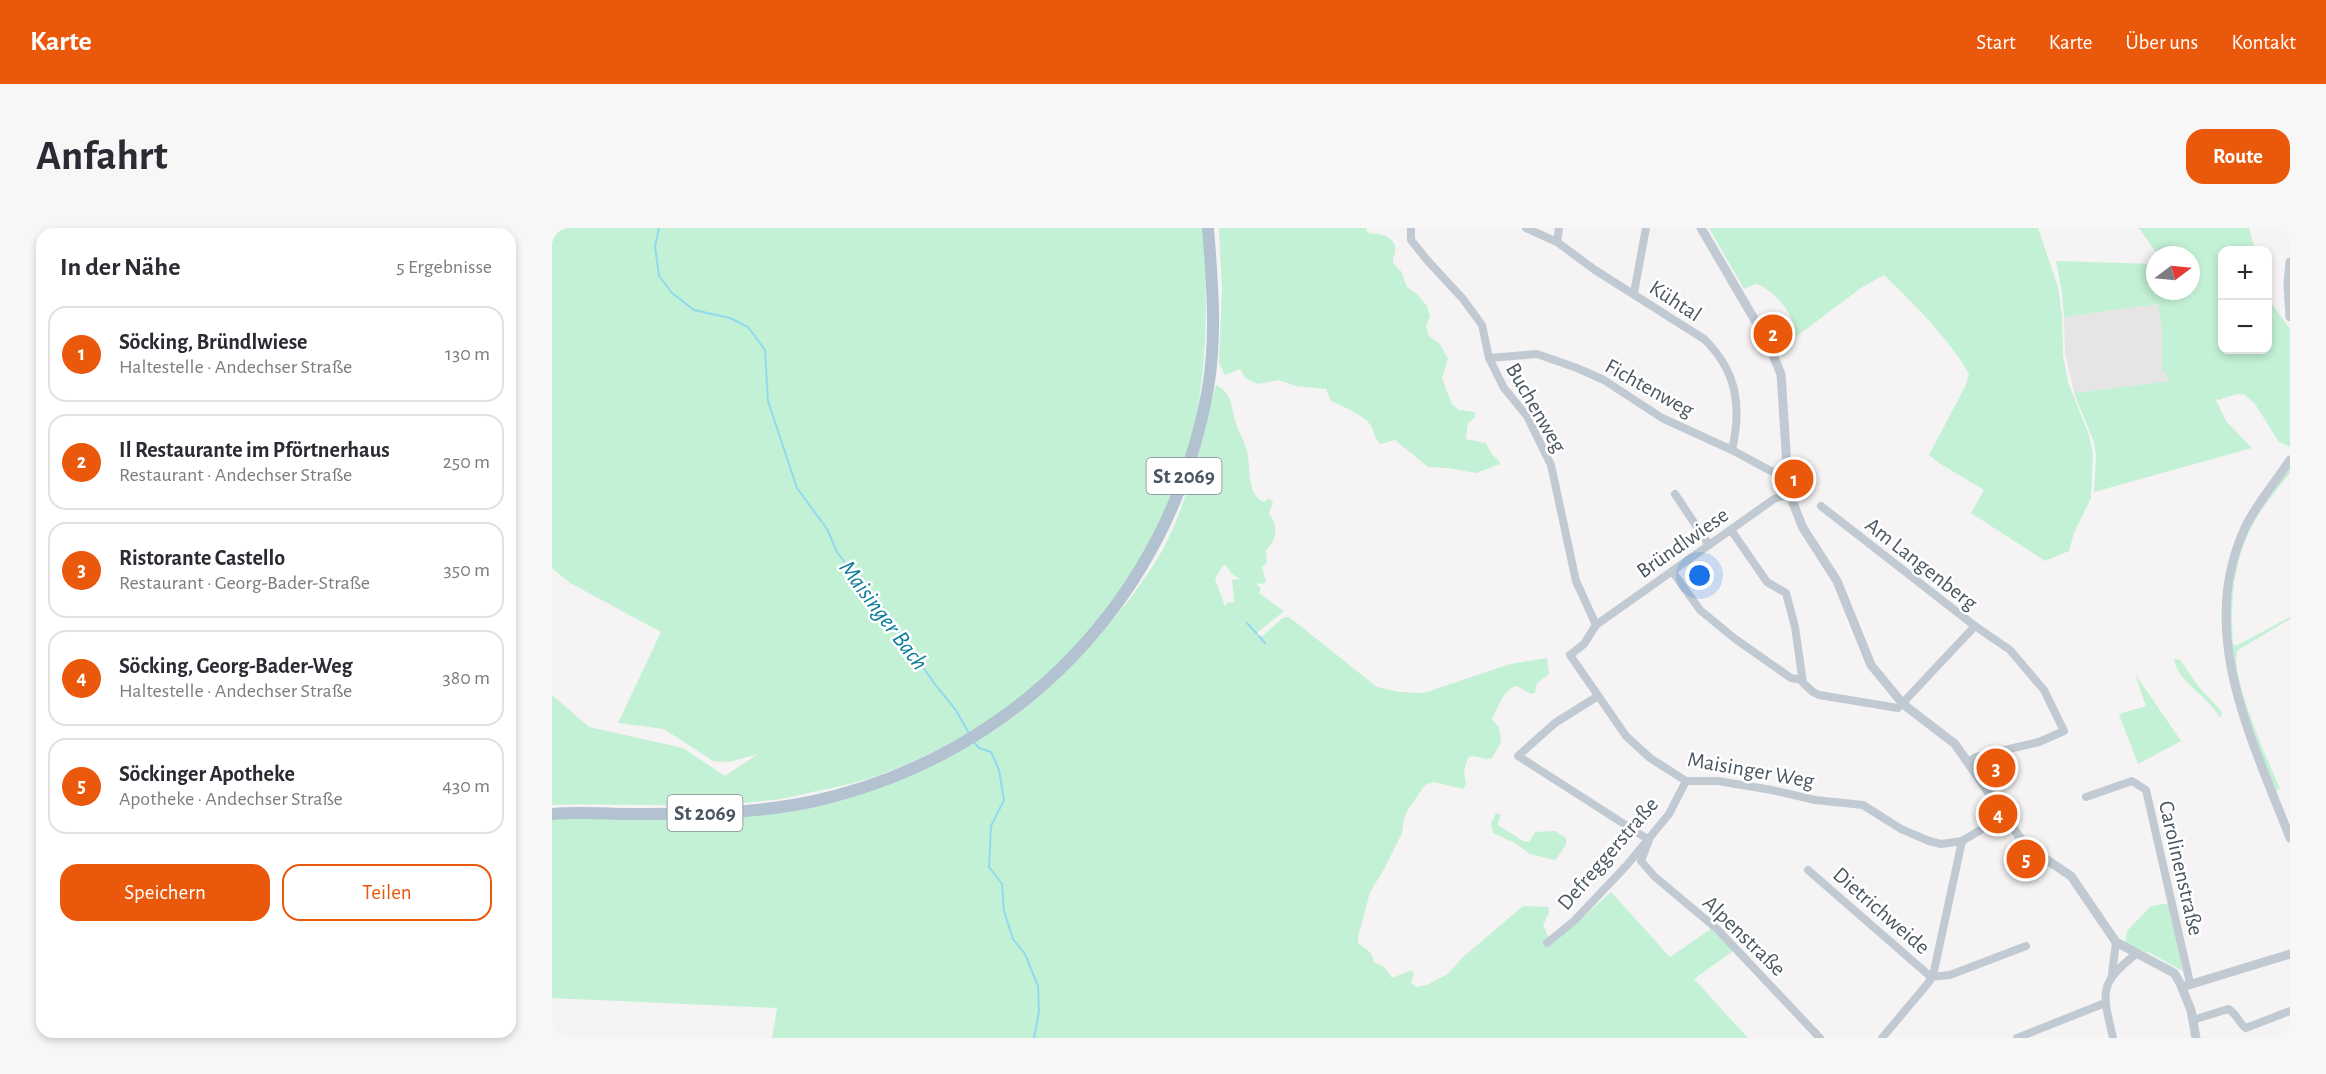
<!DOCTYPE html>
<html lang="de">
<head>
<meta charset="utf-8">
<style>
	body { margin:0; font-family:"Alegreya Sans",sans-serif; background:#f7f7f7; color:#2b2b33 }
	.controls { position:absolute; right:18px; top:18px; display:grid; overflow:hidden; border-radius:12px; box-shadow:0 3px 9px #0003 }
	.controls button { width:54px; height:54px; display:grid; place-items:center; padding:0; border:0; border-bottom:2px solid #e1e1e2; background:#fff; color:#2b2b33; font:30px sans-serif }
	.compass { position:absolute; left:1594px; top:18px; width:54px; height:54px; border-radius:50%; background:#fff; box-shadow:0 3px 9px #0003; rotate:74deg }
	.you { position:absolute; left:1148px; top:348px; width:21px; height:21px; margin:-15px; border:4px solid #fff; border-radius:50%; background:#1a73e8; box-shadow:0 0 0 9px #1a73e833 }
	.badge { display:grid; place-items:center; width:39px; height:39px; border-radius:50%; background:#ea580c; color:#fff; font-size:20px; font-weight:700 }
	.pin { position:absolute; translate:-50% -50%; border:3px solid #fff; box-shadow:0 2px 6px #0006 }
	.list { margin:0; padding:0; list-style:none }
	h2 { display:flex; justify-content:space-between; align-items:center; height:78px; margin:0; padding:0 24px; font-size:26px }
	h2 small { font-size:20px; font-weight:400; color:#7c7c81 }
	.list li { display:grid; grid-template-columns:39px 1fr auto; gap:18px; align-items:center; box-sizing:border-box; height:96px; margin:0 12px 12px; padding:0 12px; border:2px solid #e1e1e2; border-radius:18px }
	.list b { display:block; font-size:22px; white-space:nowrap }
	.list p { margin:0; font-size:20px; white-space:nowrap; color:#7c7c81 }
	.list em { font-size:20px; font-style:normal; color:#7c7c81 }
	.actions { display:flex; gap:12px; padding:18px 24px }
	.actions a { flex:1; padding:14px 0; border:2px solid #ea580c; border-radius:18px; text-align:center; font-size:21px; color:#ea580c }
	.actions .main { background:#ea580c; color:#fff }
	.map { position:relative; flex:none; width:1738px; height:810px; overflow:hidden; border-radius:18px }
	header { display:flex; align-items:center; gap:36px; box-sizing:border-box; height:84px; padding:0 30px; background:#ea580c; color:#fff }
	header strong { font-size:28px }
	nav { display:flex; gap:33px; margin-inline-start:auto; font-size:21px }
	.intro { display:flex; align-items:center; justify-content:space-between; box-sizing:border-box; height:144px; padding:0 36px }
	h1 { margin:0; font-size:42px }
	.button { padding:15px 27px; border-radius:18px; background:#ea580c; color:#fff; font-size:21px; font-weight:700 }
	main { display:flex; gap:36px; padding:0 36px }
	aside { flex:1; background:#fff; border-radius:18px; box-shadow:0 3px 9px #0003 }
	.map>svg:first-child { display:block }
	.education { fill:#e6e4e5 }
	.green { fill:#c3f1d5; fill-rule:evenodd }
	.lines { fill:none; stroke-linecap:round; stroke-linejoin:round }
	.stream { stroke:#90daee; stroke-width:2 }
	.minor { stroke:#c1cad2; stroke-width:8 }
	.tertiary { stroke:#c1cad2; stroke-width:9 }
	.primary { stroke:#b3c2d1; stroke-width:12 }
	.labels { text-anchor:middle; stroke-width:5; stroke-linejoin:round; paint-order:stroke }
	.shield { fill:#fff; stroke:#808990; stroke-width:1.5 }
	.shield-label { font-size:21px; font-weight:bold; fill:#4a5661 }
	.street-label { font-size:22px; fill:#4a5661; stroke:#fff }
	.water-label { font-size:24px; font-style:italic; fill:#0c7c9b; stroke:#fff }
</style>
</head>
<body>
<header>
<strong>Karte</strong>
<nav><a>Start</a><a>Karte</a><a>Über uns</a><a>Kontakt</a></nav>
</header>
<div class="intro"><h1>Anfahrt</h1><a class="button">Route</a></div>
<main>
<aside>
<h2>In der Nähe<small>5 Ergebnisse</small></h2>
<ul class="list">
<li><span class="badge">1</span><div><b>Söcking, Bründlwiese</b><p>Haltestelle · Andechser Straße</p></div><em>130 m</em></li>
<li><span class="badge">2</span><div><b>Il Restaurante im Pförtnerhaus</b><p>Restaurant · Andechser Straße</p></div><em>250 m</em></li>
<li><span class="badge">3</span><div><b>Ristorante Castello</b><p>Restaurant · Georg-Bader-Straße</p></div><em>350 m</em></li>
<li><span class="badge">4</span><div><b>Söcking, Georg-Bader-Weg</b><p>Haltestelle · Andechser Straße</p></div><em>380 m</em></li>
<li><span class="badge">5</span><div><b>Söckinger Apotheke</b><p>Apotheke · Andechser Straße</p></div><em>430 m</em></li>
</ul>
<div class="actions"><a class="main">Speichern</a><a>Teilen</a></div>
</aside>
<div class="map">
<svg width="1738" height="810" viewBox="0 0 1738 810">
	<rect width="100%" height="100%" fill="#f5f3f3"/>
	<polygon class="education" points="1606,76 1610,102 1610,141 1617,153 1522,165 1513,124 1512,89"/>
	<g class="green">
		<path d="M0 0H652C655 76 657 149 636 223 612 304 554 395 492 450 439 497 372 534 305 554 290 558 275 561 260 564 247 567 233 571 220 572 147 581 73 575 0 577V467L37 499 131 520 173 548 206 526 177 534 161 533 112 501 66 495 109 404 18 355 0 340Z"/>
		<path d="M667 0H815L814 2 818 6C829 5 846 9 843 25 842 28 841 31 841 35L849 43 855 59 866 67 875 78 878 88 874 99 877 108 888 116 896 131 890 150 900 176 907 182 923 184V190L916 195 914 211 934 215 939 225 947 233 948 236 924 245 896 240 876 239 843 212 828 216C823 210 822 205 819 198 814 188 788 177 779 173L774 161 744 158 727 152 706 156 693 150 688 141 673 147 667 135 670 62Z"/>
		<path d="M1157 0H1486L1506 59 1510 87 1511 128 1516 154 1537 207 1541 226 1539 270 1522 305 1517 323 1493 333 1419 285 1432 262 1387 235 1377 227 1414 157 1417 146C1400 114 1359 73 1332 47L1309 60 1245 108 1237 117 1226 122 1224 115 1243 99C1237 81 1222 62 1204 56L1192 61Z"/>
		<polygon points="1587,0 1697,0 1703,22 1670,22 1670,122 1716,122 1716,65 1718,73 1738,101 1738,219 1727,214 1703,176 1693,167 1685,166 1666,172 1663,170 1674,193 1700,220 1542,264 1544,227 1542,214 1522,165 1617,153 1610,141 1610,102 1606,76 1512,89 1510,64 1504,33 1603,36 1603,63 1639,63 1639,27 1606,27"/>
		<path d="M664 157C679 164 679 177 683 192 686 203 692 212 695 223 699 238 694 267 712 274L717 270 721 274 717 285C727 299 725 310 714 323L715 335 710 339 714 353 711 356 704 355 709 361 707 365 732 383 705 405 709 409 732 389H737L825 459 847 464 872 465 958 436 995 430 997 446 985 455 983 465 979 466 965 458C951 461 946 480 940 491L947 499 949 514 940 530C931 533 924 526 916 529L912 543 914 557 911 561 882 554 873 557 857 580 852 590 850 605 831 643 818 664 806 709V715C814 722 820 722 822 734L832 739 840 750 860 742 862 746 859 755 865 759 875 757 896 746 910 730 971 678 996 679 997 685 991 697 997 710 1016 697 1021 698 1059 664 1118 729 1159 701 1181 723 1142 751 1196 810H220L225 780 0 770V589L250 581C375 552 466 503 550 405 572 379 594 351 611 321 637 272 650 210 664 157ZM673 336 679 345 688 351 680 352 682 373 681 375 676 374 673 378 663 351 670 339Z"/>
		<path d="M1738 238V245C1724 263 1708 281 1698 302 1681 336 1678 378 1681 415L1684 418 1738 389V391L1686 422C1675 442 1718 538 1728 561L1724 563 1705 516 1680 438 1678 377 1685 333 1699 294Z"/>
		<path d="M1622 431 1628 432 1647 459 1670 484 1669 488 1667 489C1657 468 1626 455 1622 431Z"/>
		<polygon points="1583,446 1629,513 1586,536 1567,486 1594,478"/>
		<polygon points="944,585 949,587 946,595 947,598 973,614 978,613 983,604 1003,603 1014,610 1014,617 1003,632 978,626 963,615 941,605 939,595"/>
		<polygon points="1618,675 1631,743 1600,726 1573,716 1575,703 1599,678"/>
	</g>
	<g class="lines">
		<g class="stream">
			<polyline points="107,0 103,18 107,48 120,65 142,82 178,90 196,99 213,122 216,173 245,260 275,301 285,324 306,352 328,376 382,455 403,481 417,505"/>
			<polyline points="695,395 705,406"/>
			<polyline points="707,408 713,415"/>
			<polyline points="421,513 427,520 439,524 447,542 452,572 439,598 437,639 450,656 452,683 461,711 473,726 486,758 487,784 482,810"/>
		</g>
		<g class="minor">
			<polyline points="859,0 859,12 875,32 911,71 930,97 937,130 952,160 975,188 999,237 1024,353 1044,397"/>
			<path d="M974 0 1005 14 1043 42 1152 111C1185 143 1190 178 1180 222"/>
			<polyline points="1005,14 1007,0"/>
			<polyline points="1082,65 1094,0"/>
			<polyline points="937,130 985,126 1025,140 1052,152 1110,190 1180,222 1217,242 1229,247 1236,246"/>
			<polyline points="1239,265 1222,271 1044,397 1032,416 1018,427 1074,508 1098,530 1134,553 1166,553 1220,562 1263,572 1311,577 1349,601 1377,613 1389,616 1410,613 1452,588"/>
			<polyline points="1123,266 1157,317"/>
			<polyline points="1179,302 1215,354 1234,365 1243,399 1251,455 1261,464 1267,467 1346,480 1423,398 1269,278"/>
			<polyline points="1120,343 1148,382 1182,410 1239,450 1250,452"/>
			<polyline points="1046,468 1003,495 966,528 1097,612 1089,633 1102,648 1165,701 1268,810"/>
			<polyline points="1416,534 1424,529 1487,514 1512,503 1492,462 1458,422 1423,398"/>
			<polyline points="1534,569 1580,553 1594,562 1638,755"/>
			<polyline points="1256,642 1379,749 1398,747 1474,718"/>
			<polyline points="995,715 1022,693 1075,637 1117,586 1134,553"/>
			<polyline points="1560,746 1564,714"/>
			<path d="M1641 792 1676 781C1685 785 1686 795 1694 800L1738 783"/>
			<polyline points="1330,810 1377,754 1382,743 1410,613"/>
			<polyline points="1465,810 1553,775"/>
			<path d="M1561 810C1551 765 1545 757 1584 726"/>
		</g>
		<g class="tertiary">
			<polyline points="1149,0 1215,113 1229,146 1236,253 1241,275 1251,300 1285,353 1319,437 1351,476 1403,516 1471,614 1480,622 1519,648 1564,714 1622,745 1628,755 1639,782 1644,810"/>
			<polyline points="1738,34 1736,57 1738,89"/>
			<path d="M1738 232C1723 255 1704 276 1693 300 1644 405 1701 513 1738 610"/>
			<polyline points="1630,759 1738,726"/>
		</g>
		<path class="primary" d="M0 586C22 584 45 585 67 586 131 586 195 587 258 574 465 529 619 369 656 160 665 108 660 52 656 0"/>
	</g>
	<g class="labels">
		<g class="shield">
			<rect x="594.5" y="230" width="75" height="36" rx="4.5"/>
			<rect x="115.5" y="567" width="75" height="36" rx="4.5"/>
		</g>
		<g class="shield-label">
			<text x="632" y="255">St 2069</text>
			<text x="153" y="592">St 2069</text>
		</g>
		<g class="street-label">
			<text transform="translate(1124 72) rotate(33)" y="8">Kühtal</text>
			<text transform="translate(1098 159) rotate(29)" y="8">Fichtenweg</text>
			<text transform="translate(985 179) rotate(60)" y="8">Buchenweg</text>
			<text transform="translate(1130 314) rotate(-35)" y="8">Bründlwiese</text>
			<text transform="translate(1370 335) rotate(38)" y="8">Am Langenberg</text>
			<text transform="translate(1199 541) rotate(10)" y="8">Maisinger Weg</text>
			<text transform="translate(1055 625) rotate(-49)" y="8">Defreggerstraße</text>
			<text transform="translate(1630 640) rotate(77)" y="8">Carolinenstraße</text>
			<text transform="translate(1330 682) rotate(41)" y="8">Dietrichweide</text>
			<text transform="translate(1193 707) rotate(44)" y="8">Alpenstraße</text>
		</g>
		<g class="water-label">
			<text transform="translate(332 387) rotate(53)" y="8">Maisinger Bach</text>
		</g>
	</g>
</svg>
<div class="controls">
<button>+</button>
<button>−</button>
</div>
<svg class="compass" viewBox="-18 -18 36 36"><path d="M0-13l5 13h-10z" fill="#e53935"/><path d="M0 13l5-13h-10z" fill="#7c7c81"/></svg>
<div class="you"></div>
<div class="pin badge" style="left:1242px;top:251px">1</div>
<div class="pin badge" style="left:1221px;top:106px">2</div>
<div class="pin badge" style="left:1444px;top:540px">3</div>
<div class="pin badge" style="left:1446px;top:586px">4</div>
<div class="pin badge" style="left:1474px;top:631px">5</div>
</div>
</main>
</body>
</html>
